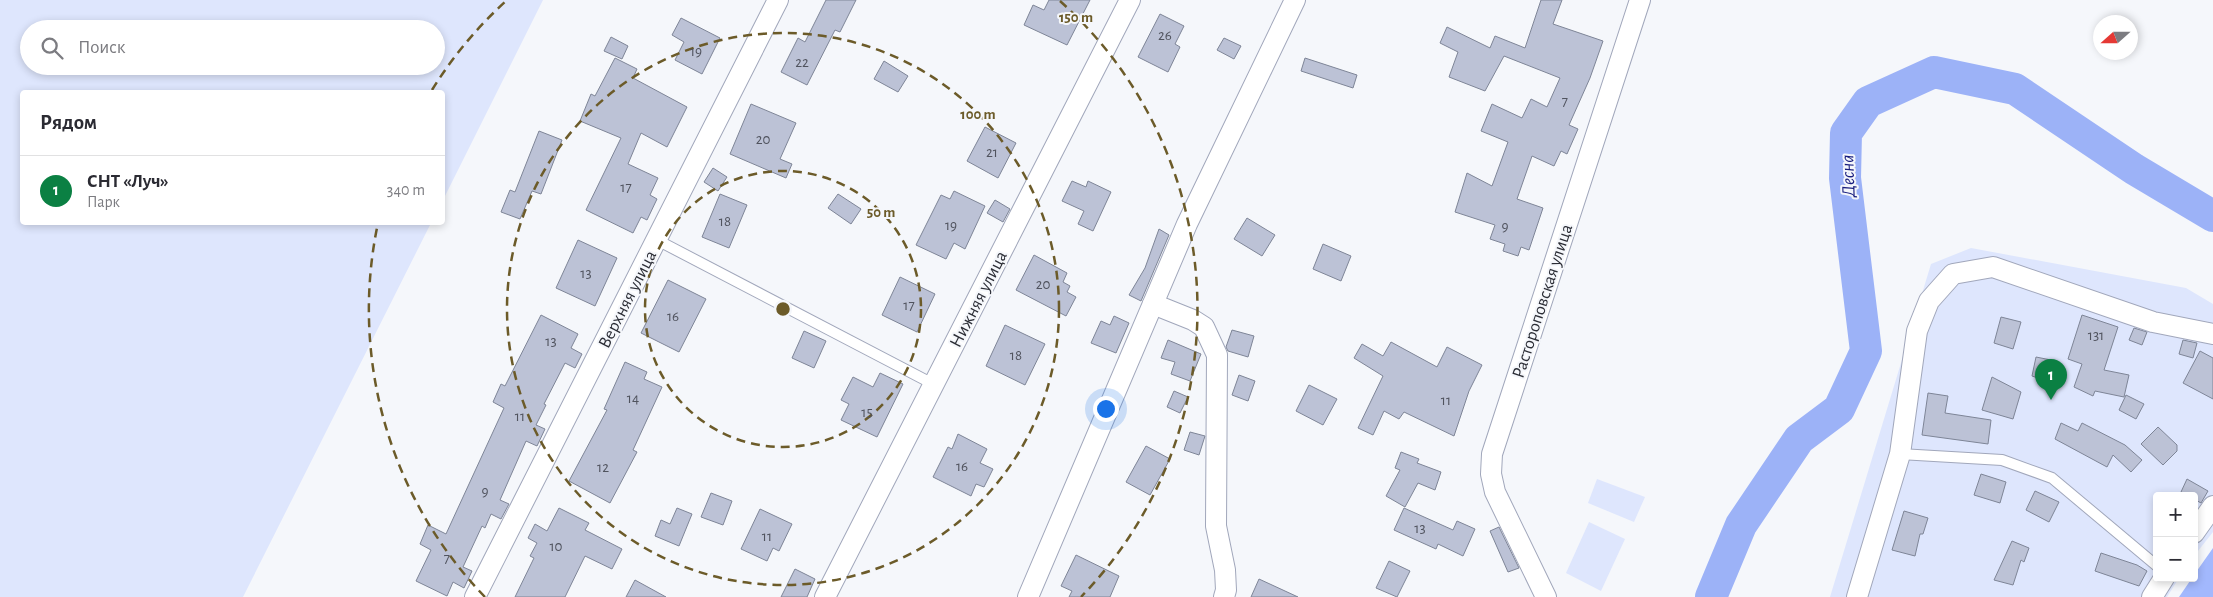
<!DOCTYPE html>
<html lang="ru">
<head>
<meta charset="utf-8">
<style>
	body { margin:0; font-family:"Alegreya Sans",sans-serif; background:#f2f2f3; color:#2b2b33 }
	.controls { position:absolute; right:15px; bottom:15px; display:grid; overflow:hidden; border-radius:5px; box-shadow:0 2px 8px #0003 }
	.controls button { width:45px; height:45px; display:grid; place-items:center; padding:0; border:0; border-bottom:1px solid #e1e1e2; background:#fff; color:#2b2b33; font:25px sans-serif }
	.compass { position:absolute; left:2093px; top:15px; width:45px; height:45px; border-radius:50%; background:#fff; box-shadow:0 2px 8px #0003; rotate:249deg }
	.you { position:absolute; left:1105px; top:408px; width:18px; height:18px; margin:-12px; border:4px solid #fff; border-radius:50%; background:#1a73e8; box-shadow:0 0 0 8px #1a73e833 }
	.badge { display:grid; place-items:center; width:32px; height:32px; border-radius:50%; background:#0b8043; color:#fff; font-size:16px; font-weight:700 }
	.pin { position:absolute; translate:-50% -41px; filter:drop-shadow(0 1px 2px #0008) }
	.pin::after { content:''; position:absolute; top:26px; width:18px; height:15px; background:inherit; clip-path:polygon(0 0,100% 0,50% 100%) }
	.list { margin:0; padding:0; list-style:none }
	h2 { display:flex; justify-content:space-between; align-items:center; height:65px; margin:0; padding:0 20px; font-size:21px }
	h2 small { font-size:16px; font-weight:400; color:#7c7c81 }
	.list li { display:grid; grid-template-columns:32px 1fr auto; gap:15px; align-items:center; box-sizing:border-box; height:70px; padding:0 20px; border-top:1px solid #e1e1e2 }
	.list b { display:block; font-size:19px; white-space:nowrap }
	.list p { margin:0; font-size:16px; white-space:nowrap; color:#7c7c81 }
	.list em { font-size:16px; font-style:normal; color:#7c7c81 }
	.icon { flex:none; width:28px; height:28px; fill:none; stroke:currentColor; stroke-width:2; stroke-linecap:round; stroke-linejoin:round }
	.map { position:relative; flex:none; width:2213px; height:597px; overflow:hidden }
	.search { position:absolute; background:#fff; box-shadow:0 2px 8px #0003; left:20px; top:20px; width:425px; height:55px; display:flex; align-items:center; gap:12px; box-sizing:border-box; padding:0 18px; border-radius:28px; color:#7c7c81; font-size:19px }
	.panel { position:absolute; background:#fff; box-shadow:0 2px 8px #0003; left:20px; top:90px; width:425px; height:135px; border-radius:5px }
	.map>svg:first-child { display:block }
	.green { fill:#dee6fd; fill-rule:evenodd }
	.forest { fill:#a2b8fd }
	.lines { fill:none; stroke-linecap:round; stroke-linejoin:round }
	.river { stroke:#9cb2f7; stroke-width:32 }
	.building { fill:#bcc2d6; stroke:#7e8597 }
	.lane-casing { stroke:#a1a7bb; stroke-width:12 }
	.street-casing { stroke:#a1a7bb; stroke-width:22 }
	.lane { stroke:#fff; stroke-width:10 }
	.street { stroke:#fff; stroke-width:20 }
	.ring { fill:none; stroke:#6c5b29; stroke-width:2.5; stroke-dasharray:9 6 }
	.labels { text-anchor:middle; stroke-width:4; stroke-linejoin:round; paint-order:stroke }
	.number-label { font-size:15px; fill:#50535e }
	.street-label { font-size:18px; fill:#2c2e36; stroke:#f5f7fb }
	.water-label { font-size:19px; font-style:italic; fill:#181d7e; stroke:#f5f7fb }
	.centre { fill:#6c5b29; stroke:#f5f7fb; stroke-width:2.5 }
	.ring-label { font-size:15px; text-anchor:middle; font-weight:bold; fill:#6c5b29; stroke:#f5f7fb; stroke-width:4; stroke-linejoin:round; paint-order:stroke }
</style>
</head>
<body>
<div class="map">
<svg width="2213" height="597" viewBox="0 0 2213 597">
	<rect width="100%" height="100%" fill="#f5f7fb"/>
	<g class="green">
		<path d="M0 0H543L443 200 442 92H22V222L431 223 243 597H0ZM29 29H436V66H29Z"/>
		<polygon points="1971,248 2186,288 2213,304 2213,532 2194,556 2194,496 2157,496 2157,578 2179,578 2167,597 1830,597 1931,264"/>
		<polygon points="1597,479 1645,497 1634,522 1588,503"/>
		<polygon points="1589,522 1625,539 1601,591 1566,573"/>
	</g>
	<polygon class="forest" points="2213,548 2213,597 2179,597 2192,578 2194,578 2194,575"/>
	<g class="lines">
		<polyline class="river" points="1711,597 1741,525 1799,439 1839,409 1866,351 1845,178 1846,133 1868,102 1934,72 2015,89 2134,169 2213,216"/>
	</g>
	<g class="building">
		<polygon points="826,0 856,0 840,32 835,30 807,85 781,72 798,38 805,42"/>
		<polygon points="1049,0 1090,0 1067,45 1024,25 1033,5 1044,10"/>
		<polygon points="1541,0 1562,0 1553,24 1603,41 1590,78 1569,125 1578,129 1567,154 1561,151 1554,166 1532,156 1517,199 1543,208 1529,250 1521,247 1518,256 1503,251 1505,244 1490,239 1495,225 1455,212 1467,173 1492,186 1508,142 1481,131 1492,104 1522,118 1531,99 1547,107 1560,78 1504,56 1485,91 1449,77 1458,52 1440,43 1447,27 1490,48 1495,36 1525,48"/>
		<polygon points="1160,14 1184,26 1175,44 1180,47 1168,72 1138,57"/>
		<polygon points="681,18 720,38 702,74 675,60 684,42 672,35"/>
		<polygon points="611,37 628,46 622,59 604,51"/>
		<polygon points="1224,38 1241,46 1234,59 1217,50"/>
		<polygon points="615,58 637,69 633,78 687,107 667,147 641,133 628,164 658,178 650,195 657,199 647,220 641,217 633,233 586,210 621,138 580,121 591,94 595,96"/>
		<polygon points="1305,58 1357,75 1353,88 1301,71"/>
		<polygon points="884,61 908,76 898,92 874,79"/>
		<polygon points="751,104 796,123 780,159 792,164 786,178 730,154"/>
		<polygon points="985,127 1016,143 998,178 967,161"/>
		<polygon points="539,131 562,140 541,194 532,191 520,219 501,212 510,190 515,192"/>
		<polygon points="713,168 727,177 718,191 704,182"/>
		<polygon points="1072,181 1086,187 1088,181 1111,192 1093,231 1078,224 1084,211 1062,201"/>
		<polygon points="954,191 985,206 965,249 954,243 946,259 916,245 941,195 950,199"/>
		<polygon points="720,194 747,205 729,248 702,237"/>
		<polygon points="838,194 861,209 851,224 828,208"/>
		<polygon points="995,200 1010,209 1003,222 987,213"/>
		<polygon points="1247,218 1275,235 1262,256 1234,239"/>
		<polygon points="1159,229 1169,235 1141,301 1129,295 1145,268"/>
		<polygon points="578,240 617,258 595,306 556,288"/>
		<polygon points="1323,244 1351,256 1341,281 1313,269"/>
		<polygon points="1034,255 1067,273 1063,282 1070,286 1067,292 1076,297 1066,316 1016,290"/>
		<polygon points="900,277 935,294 917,332 882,315"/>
		<polygon points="668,280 706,299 679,352 641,333"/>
		<polygon points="541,315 578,334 571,348 582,354 575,368 565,363 544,404 546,405 536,425 545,429 537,446 526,441 500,500 509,504 501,519 491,514 485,528 482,526 463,567 472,571 464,588 453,582 447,596 416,581 431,550 420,544 428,525 446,534 504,408 493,402 501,384 505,386"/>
		<polygon points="2082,315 2118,327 2104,370 2129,375 2124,397 2095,391 2093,396 2074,387 2082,364 2068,359"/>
		<polygon points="1114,316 1129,323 1116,353 1091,343 1101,321 1110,325"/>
		<polygon points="2001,317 2021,322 2013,349 1994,343"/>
		<polygon points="1005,325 1045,344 1025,385 986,366"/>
		<polygon points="2134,328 2147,332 2142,345 2129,340"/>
		<polygon points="1232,330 1254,336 1248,357 1228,351 1226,347"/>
		<polygon points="804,331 826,341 814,368 792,358"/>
		<polygon points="1168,340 1201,354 1190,381 1171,374 1175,362 1161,358"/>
		<polygon points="2183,340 2197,343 2193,358 2179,354"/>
		<polygon points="1391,342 1437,367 1447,347 1482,365 1469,391 1454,436 1404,412 1399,419 1384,411 1373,435 1358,428 1383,376 1354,358 1362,344 1383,356"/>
		<polygon points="2200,351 2213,358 2213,399 2183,383"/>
		<polygon points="2036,357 2051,360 2047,381 2032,376"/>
		<polygon points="625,362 647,372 644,379 662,387 633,450 637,452 610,503 569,481 607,410 604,409"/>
		<polygon points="880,373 903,384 877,437 841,420 849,404 841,400 853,377 873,387"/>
		<polygon points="1239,375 1255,381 1248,401 1232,395"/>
		<polygon points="1992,377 2021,392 2013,419 1982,410"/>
		<polygon points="1309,385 1337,399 1323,425 1296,411"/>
		<polygon points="1174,391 1188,397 1180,413 1167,407"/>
		<polygon points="1928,393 1948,396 1945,413 1991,420 1988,444 1922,435"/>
		<polygon points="2126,395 2144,404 2136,419 2119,410"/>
		<polygon points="2061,423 2078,431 2082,423 2125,445 2142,460 2131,472 2113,455 2107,467 2055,439"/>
		<polygon points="2158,427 2177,445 2177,451 2163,465 2141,444"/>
		<polygon points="1190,432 1205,436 1199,455 1184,450"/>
		<polygon points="958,434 987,449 980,463 993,469 984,487 976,484 971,496 933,477 948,447 952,449"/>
		<polygon points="1146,446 1170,459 1150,495 1126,482"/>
		<polygon points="1401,452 1419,459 1417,463 1441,472 1435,490 1418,483 1405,507 1386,496 1400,470 1395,468"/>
		<polygon points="1981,474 2006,482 2000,503 1974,495"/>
		<polygon points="2187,479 2208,491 2201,503 2194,499 2194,496 2187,496 2181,492"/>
		<polygon points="2035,491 2059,502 2049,522 2026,510"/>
		<polygon points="711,493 732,501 723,525 701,517"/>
		<polygon points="559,508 589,523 585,530 622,549 612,569 585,556 565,597 515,597 534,558 530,556 537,543 528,538 535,524 547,531"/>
		<polygon points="677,508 692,514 679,546 655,536 661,520 670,524"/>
		<polygon points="1404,508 1453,530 1457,521 1475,529 1463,556 1438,544 1436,549 1394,530"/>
		<polygon points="760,509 792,524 779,551 773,548 767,561 741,549"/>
		<polygon points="1904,511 1928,518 1923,534 1920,534 1915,556 1892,550"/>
		<polygon points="1499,527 1519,568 1508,572 1490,531"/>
		<polygon points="2012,541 2029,548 2024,562 2021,560 2013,585 1994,580"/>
		<polygon points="2101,553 2137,565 2147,571 2139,586 2095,571"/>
		<polygon points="1076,555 1119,576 1110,597 1069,597 1072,591 1061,586"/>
		<polygon points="1389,561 1410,571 1397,597 1376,588"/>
		<polygon points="795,569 815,579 807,597 781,597"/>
		<polygon points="1259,579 1298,597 1251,597"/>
		<polygon points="635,580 666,597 626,597"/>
	</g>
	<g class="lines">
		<defs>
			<g id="lane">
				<polyline points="657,240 935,385"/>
				<polyline points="1900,454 2002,460 2052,478 2157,566"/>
			</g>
			<g id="street">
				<polyline points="1153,304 1193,320 1204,327 1217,355 1216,526 1225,570 1226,590 1224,597"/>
				<polyline points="2194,533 2213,506"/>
				<polyline points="475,597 778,0"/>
				<polyline points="825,597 1130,0"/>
				<polyline points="1028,597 1187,224 1295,0"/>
				<polyline points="1546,597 1495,492 1491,474 1492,454 1640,0"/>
				<polyline points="1857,597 1900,454 1917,331 1929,301 1953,274 1993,267 2153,322 2213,334"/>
				<polyline points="2152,597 2164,578"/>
			</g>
		</defs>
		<use href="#lane" class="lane-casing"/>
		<use href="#street" class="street-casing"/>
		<use href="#lane" class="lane"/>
		<use href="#street" class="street"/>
	</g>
	<g class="ring">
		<circle cx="783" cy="309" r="138"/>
		<circle cx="783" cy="309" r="276"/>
		<path d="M485 597A414 414 0 0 1 378 223M432 90A414 414 0 0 1 506 1M1060 1A414 414 0 0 1 1081 597"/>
	</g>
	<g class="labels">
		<g class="number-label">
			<text x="1165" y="40">26</text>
			<text x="696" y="56">19</text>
			<text x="802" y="67">22</text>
			<text x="1565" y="106">7</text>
			<text x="763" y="144">20</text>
			<text x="992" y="157">21</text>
			<text x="626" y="192">17</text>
			<text x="725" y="226">18</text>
			<text x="951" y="230">19</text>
			<text x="1505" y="231">9</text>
			<text x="586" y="278">13</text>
			<text x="1043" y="289">20</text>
			<text x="909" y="310">17</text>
			<text x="673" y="321">16</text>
			<text x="2096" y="340">131</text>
			<text x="551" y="346">13</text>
			<text x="1016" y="360">18</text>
			<text x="633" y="403">14</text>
			<text x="1446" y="405">11</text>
			<text x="867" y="417">15</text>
			<text x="520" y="421">11</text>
			<text x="962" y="471">16</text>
			<text x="603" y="472">12</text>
			<text x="485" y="496">9</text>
			<text x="1420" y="533">13</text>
			<text x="767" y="541">11</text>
			<text x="556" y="551">10</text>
			<text x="447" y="563">7</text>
		</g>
		<g class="street-label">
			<text transform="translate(627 299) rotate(-63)" y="6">Верхняя улица</text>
			<text transform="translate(978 299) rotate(-63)" y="6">Нижняя улица</text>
			<text transform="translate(1542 301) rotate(-72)" y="6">Растороповская улица</text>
		</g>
		<g class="water-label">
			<text transform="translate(1847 176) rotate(-92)" y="7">Десна</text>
		</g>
	</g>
	<circle cx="783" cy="309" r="8" class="centre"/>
	<g class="ring-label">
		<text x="1076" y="22">150 m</text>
		<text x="978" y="119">100 m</text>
		<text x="881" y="217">50 m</text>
	</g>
</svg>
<div class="controls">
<button>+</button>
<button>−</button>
</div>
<svg class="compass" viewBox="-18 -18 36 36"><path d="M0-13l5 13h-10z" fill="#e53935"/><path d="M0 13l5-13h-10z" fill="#7c7c81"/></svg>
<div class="you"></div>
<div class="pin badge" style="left:2051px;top:400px">1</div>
<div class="search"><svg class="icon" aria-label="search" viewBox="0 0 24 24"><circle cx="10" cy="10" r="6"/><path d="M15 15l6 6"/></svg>Поиск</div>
<section class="panel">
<h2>Рядом<small></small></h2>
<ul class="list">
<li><span class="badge">1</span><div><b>СНТ «Луч»</b><p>Парк</p></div><em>340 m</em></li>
</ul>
</section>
</div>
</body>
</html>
